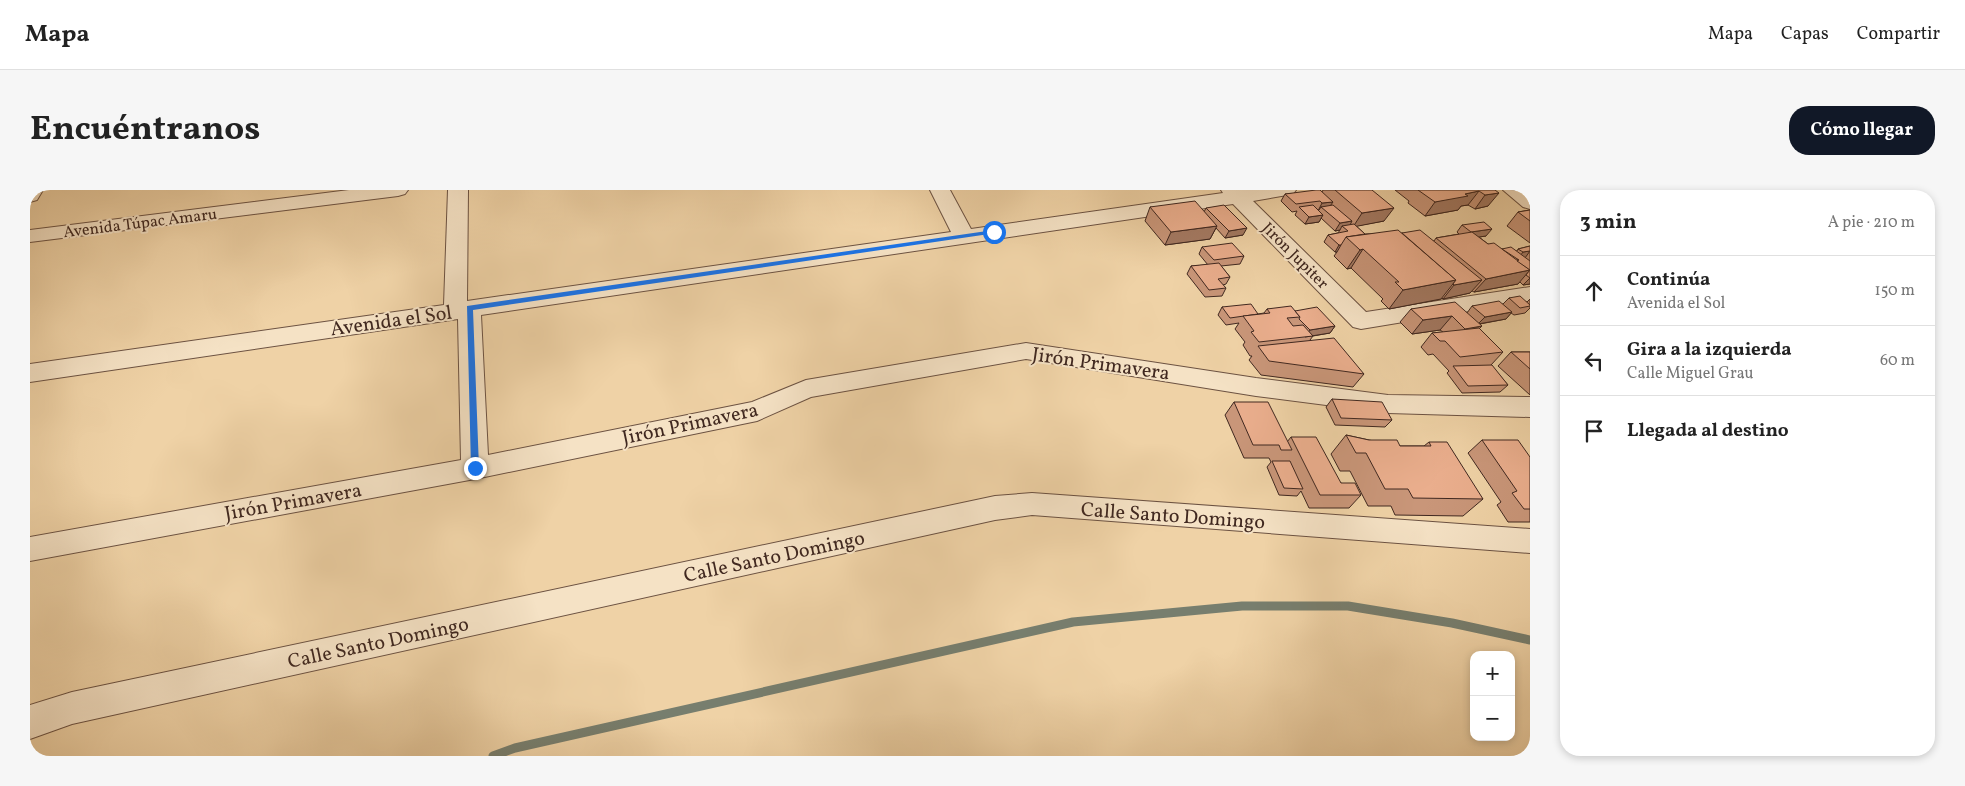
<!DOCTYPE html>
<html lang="es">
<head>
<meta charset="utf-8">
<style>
	body { margin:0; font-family:Vollkorn,serif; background:#f6f6f6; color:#222 }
	.controls { position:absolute; right:15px; bottom:15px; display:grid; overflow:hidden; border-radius:10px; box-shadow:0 2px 8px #0003 }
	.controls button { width:45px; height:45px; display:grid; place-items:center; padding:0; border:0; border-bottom:1px solid #e0e0e0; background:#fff; color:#222; font:25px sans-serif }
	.stop { position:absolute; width:15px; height:15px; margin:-11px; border:4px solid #1a73e8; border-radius:50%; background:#fff }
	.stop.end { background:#1a73e8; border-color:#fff; box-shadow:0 1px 5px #0008 }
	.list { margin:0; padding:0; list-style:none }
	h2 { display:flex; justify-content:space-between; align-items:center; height:65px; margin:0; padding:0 20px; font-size:21px }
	h2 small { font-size:16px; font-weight:400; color:#767676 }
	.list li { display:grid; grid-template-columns:32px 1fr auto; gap:15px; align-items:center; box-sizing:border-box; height:70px; padding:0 20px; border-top:1px solid #e0e0e0 }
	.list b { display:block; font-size:19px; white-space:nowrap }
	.list p { margin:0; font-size:16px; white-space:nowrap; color:#767676 }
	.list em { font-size:16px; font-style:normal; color:#767676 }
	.icon { flex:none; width:28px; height:28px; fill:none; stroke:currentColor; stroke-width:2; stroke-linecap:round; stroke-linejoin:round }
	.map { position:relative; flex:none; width:1500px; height:566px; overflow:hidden; border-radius:20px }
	header { display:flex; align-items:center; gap:30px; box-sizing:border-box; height:70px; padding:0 25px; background:#fff; border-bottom:1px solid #e0e0e0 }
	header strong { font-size:24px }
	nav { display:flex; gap:28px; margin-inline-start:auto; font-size:18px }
	.intro { display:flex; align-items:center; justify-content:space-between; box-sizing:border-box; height:120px; padding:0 30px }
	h1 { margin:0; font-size:35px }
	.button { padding:12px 22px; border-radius:20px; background:#111827; color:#fff; font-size:18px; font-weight:700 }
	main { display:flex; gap:30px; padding:0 30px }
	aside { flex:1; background:#fff; border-radius:20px; box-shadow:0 2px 8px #0003 }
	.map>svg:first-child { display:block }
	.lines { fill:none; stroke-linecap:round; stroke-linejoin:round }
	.stream { stroke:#777e6e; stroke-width:9 }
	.minor-casing { stroke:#6c5242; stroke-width:2 }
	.tertiary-casing { stroke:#6c5242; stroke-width:2 }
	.minor { fill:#f5e2c5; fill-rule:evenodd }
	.tertiary { fill:#f5e2c5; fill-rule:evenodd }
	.wall { fill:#c99679; stroke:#402820 }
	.shaded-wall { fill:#a47a63; stroke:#402820 }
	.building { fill:#eaae8d; stroke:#402820 }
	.route { fill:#1a73e8 }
	.labels { text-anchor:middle; stroke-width:4; stroke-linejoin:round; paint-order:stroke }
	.far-street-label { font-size:16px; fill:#402820; stroke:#f5e2c5 }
	.street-label { font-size:20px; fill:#402820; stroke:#f5e2c5 }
</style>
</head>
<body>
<header>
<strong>Mapa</strong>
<nav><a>Mapa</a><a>Capas</a><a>Compartir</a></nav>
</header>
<div class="intro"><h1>Encuéntranos</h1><a class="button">Cómo llegar</a></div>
<main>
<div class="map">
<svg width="1500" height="566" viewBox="0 0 1500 566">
	<rect width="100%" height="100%" fill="#efd2a6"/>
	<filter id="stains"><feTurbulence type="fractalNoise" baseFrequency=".004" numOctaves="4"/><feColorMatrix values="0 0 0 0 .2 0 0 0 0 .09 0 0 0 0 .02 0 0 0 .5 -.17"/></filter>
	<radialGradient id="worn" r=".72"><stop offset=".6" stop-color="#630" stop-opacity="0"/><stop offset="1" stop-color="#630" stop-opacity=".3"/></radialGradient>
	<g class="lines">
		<polyline class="stream" points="463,566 485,558 1043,432 1212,416 1318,416 1422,433 1500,450"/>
		<defs>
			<g id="minor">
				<polygon points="0,0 13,0 7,10 0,12"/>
				<polygon points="319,0 378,0 375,4 368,6 0,52 0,40"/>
				<polygon points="418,0 438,0 437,111 921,42 900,0 920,0 941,39 1193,3 1191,0 1266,0 1263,4 1223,11 1336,122 1500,97 1500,111 1331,139 1323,137 1203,14 451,125 458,265 722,212 776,190 996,153 1226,188 1358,205 1500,207 1500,227 1358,223 1226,206 996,169 781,207 727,231 445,289 0,371 0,347 431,270 428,129 0,192 0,174 414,115"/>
				<polygon points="1473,0 1496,0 1500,3 1500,19 1493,17"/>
			</g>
			<polygon id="tertiary" points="1002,303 1500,339 1500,363 1002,325 965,330 42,534 0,549 0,515 42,502 965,306"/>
		</defs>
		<use href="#minor" class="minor-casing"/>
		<use href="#tertiary" class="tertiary-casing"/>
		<use href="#minor" class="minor"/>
		<use href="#tertiary" class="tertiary"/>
	</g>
	<g class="wall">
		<polygon points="1293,0 1342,0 1354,31 1326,36 1335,44 1372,43 1404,51 1406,48 1429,44 1427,42 1432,35 1456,46 1449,47 1458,54 1472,59 1487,61 1488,59 1500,56 1500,94 1493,95 1490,92 1488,94 1444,102 1442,101 1440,103 1413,109 1412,108 1411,109 1359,119 1351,111 1353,109 1321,78 1317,79 1304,66 1307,62 1305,62 1294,52 1298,45 1308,43 1310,40 1305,41 1291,28 1289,32 1275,34 1265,25 1267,21 1262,22 1251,11 1255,4 1292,2"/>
		<polygon points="1365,0 1465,0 1458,16 1445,19 1438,15 1431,16 1428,20 1395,26 1378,13 1379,11"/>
		<polygon points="1120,17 1174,22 1176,18 1213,45 1195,48 1186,38 1180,49 1135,55 1115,31"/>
		<polygon points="1500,20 1500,53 1477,36 1488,22"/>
		<polygon points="1172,57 1214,66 1210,74 1191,76 1200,87 1196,94 1193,95 1196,98 1192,106 1175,107 1157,84 1161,76 1178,75 1169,64"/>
		<polygon points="1479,108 1497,112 1500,109 1500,118 1495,123 1484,125 1481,123 1476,129 1450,134 1449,138 1473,162 1461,175 1478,195 1470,202 1432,203 1417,183 1419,181 1403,164 1398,165 1391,157 1402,143 1413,142 1410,140 1382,144 1370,132 1381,119 1437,123 1442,116 1473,114"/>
		<polygon points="1192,117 1228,124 1234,123 1237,119 1265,121 1305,136 1300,143 1283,146 1280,150 1334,184 1323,197 1231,185 1219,170 1222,166 1220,166 1213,155 1215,152 1205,139 1209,133 1196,135 1188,125"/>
		<polygon points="1481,162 1500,162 1500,205 1468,176"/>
		<polygon points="1302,209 1362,230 1355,237 1305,235 1296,217"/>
		<polygon points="1204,212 1257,252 1261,247 1311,293 1331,305 1319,318 1279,318 1271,301 1267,306 1249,305 1237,277 1241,272 1239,268 1214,268 1195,225"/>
		<polygon points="1316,245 1339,250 1370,256 1394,256 1399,252 1453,309 1433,326 1365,325 1361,316 1338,316 1320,281 1310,281 1301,264"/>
		<polygon points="1452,250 1500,267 1500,332 1478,332 1467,315 1471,312 1438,263"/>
	</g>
	<g class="shaded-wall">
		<polygon points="1449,1 1438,15 1431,16 1428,20 1395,26 1405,12 1435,4"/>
		<polygon points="1469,3 1458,16 1445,19 1455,5"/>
		<polygon points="1303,12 1298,19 1291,17 1289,20 1288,21 1292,13"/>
		<polygon points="1364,18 1354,31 1323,37 1332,23"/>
		<polygon points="1293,25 1289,32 1275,34 1279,27"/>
		<polygon points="1322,31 1318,39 1312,36 1310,40 1305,41 1310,33"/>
		<polygon points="1187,36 1180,49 1135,55 1141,42"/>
		<polygon points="1217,38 1213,45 1195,48 1199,41"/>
		<polygon points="1462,39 1456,46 1435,49 1441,42"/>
		<polygon points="1309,55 1311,55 1307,62 1305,62"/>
		<polygon points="1333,59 1321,78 1317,79 1330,60"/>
		<polygon points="1500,61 1495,68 1487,70 1493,62"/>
		<polygon points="1500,80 1488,94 1444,102 1456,89"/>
		<polygon points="1500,88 1500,94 1493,95"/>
		<polygon points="1426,90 1411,109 1359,119 1373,100"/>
		<polygon points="1452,90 1440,103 1413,109 1424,95"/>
		<polygon points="1482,122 1476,129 1448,134 1455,127"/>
		<polygon points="1422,126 1410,140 1382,144 1393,130"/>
		<polygon points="1305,136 1300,143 1275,147 1280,140"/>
		<polygon points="1452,136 1439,149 1423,152 1435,139"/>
	</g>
	<g class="building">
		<polygon points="1286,0 1290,0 1303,12 1292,13 1290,11 1266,14 1255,4"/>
		<polygon points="1305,0 1342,0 1364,18 1332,23"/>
		<polygon points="1388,0 1465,0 1469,3 1455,5 1449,1 1435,4 1438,6 1405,12"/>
		<polygon points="1165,11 1187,36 1141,42 1120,17"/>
		<polygon points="1194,15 1217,38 1199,41 1176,18"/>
		<polygon points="1283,15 1293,25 1279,27 1269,17"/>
		<polygon points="1303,15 1322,31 1310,33 1291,17"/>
		<polygon points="1500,20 1500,31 1488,22"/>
		<polygon points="1454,32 1462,39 1441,42 1432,35"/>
		<polygon points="1324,34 1335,44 1316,47 1311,55 1309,55 1298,45 1318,41 1312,36"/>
		<polygon points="1368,40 1426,90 1373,100 1365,92 1369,92 1333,59 1330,60 1316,47"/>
		<polygon points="1390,40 1452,90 1424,95 1423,94 1426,90 1372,43"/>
		<polygon points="1442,42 1458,54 1464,53 1500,80 1456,89 1406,48"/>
		<polygon points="1202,53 1214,66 1184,70 1172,57"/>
		<polygon points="1500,56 1500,61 1493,62 1488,59"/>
		<polygon points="1481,57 1500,71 1500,88 1496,85 1500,80 1487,71 1489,70 1472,59"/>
		<polygon points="1189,73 1200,87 1188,89 1196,98 1179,100 1161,76"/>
		<polygon points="1490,106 1500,115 1500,116 1490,118 1479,108"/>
		<polygon points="1469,111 1482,122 1455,127 1442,116"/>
		<polygon points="1425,112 1452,136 1435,139 1422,126 1393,130 1381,119"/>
		<polygon points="1221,114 1228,124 1200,128 1192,117"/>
		<polygon points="1261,116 1270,127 1257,128 1263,136 1273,135 1283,146 1229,152 1221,142 1224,141 1213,126 1240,123 1237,119"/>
		<polygon points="1287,117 1305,136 1280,140 1269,129 1270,127 1265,121"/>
		<polygon points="1449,138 1473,162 1430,167 1415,151 1410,151 1402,143"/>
		<polygon points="1304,148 1334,184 1239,171 1228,156"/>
		<polygon points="1481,162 1500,162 1500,179"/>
		<polygon points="1462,175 1478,195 1438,196 1423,176"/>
		<polygon points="1302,209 1352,212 1362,230 1311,228"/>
		<polygon points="1204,212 1238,212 1262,260 1251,260 1249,255 1223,255"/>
		<polygon points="1316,245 1339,250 1367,250 1370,256 1401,256 1399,252 1417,252 1453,309 1383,308 1378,299 1355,299 1336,263 1326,263"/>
		<polygon points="1261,247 1286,247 1311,293 1325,293 1331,305 1290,305"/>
		<polygon points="1452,250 1488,250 1500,267 1500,319 1494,319 1482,303 1487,301"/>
		<polygon points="1242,271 1260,271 1273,299 1254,298"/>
	</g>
	<polygon class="route" points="964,40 967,42 966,43 443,120 449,278 445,281 441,278 437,116"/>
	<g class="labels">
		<g class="far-street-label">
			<text transform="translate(110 32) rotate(-7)" y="6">Avenida Túpac Amaru</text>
			<text transform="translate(1266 65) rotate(45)" y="6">Jirón Jupiter</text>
		</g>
		<g class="street-label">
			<text transform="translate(361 130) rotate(-8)" y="7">Avenida el Sol</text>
			<text transform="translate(1071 173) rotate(8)" y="7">Jirón Primavera</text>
			<text transform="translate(660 233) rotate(-12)" y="7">Jirón Primavera</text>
			<text transform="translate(263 311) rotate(-10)" y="7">Jirón Primavera</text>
			<text transform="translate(1143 325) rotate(4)" y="7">Calle Santo Domingo</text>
			<text transform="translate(744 366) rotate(-12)" y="7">Calle Santo Domingo</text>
			<text transform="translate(348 452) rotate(-12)" y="7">Calle Santo Domingo</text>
		</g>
	</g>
	<rect width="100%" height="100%" filter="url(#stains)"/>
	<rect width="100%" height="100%" fill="url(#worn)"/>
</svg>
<div class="controls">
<button>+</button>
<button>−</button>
</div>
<div class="stop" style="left:964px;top:42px"></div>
<div class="stop end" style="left:445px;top:278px"></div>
</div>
<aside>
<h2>3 min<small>A pie · 210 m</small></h2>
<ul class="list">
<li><svg class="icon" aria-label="ahead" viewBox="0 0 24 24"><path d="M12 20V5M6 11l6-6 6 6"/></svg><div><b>Continúa</b><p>Avenida el Sol</p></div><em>150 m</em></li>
<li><svg class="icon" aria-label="left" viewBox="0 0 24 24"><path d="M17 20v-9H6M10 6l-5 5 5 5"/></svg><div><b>Gira a la izquierda</b><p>Calle Miguel Grau</p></div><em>60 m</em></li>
<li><svg class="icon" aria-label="arrive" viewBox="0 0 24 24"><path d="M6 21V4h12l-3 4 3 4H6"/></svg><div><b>Llegada al destino</b></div></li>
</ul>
</aside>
</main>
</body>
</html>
